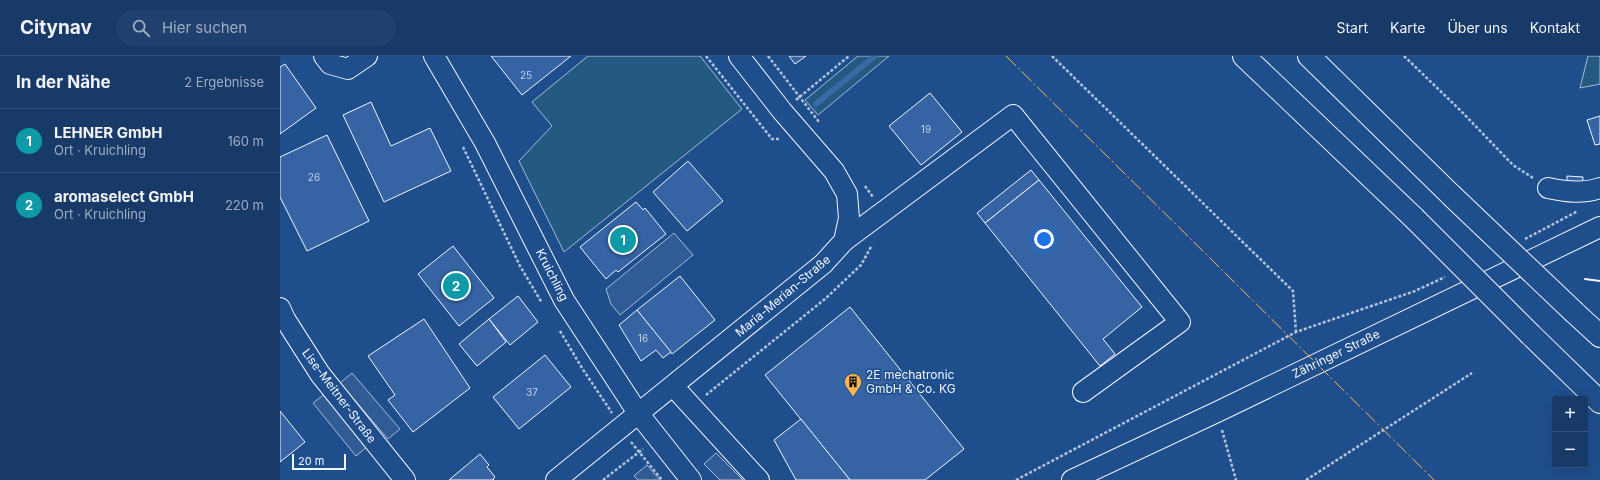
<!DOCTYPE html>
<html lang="de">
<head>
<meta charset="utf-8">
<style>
	body { margin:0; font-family:Inter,sans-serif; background:#20416f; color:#f1f3f6 }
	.controls { position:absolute; right:12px; bottom:12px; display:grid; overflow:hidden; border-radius:4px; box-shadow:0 4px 16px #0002 }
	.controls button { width:36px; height:36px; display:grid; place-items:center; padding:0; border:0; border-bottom:1px solid #36547d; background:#173a69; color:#f1f3f6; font:20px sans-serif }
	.scale { position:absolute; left:12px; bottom:10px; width:54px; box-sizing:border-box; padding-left:4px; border:2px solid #f2f6ff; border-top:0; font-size:11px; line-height:14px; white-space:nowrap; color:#f2f6ff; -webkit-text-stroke:3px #1f4e8c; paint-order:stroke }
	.you { position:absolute; left:764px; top:183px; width:14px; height:14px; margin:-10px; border:3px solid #fff; border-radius:50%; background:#1a73e8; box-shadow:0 0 0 6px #1a73e833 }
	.badge { display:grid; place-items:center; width:26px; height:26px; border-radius:50%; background:#e69b98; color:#fff; font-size:13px; font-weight:700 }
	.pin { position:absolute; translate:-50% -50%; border:2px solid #fff; box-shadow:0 1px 4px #0006 }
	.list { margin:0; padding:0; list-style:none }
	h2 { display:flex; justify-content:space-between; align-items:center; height:52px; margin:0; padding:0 16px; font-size:17px }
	h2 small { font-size:13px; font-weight:400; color:#9eadc0 }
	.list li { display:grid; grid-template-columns:26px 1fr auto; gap:12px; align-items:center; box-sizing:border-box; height:64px; padding:0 16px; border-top:1px solid #36547d }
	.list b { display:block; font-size:15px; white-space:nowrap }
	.list p { margin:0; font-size:13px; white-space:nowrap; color:#9eadc0 }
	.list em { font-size:13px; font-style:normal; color:#9eadc0 }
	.icon { flex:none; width:22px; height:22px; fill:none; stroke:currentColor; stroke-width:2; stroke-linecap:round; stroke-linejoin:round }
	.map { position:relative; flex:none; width:1320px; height:424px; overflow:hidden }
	header { display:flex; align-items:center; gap:24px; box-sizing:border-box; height:56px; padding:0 20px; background:#173a69; border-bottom:1px solid #36547d }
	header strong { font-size:19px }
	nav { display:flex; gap:22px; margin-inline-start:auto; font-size:14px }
	.search { width:280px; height:36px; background:#20416f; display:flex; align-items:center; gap:10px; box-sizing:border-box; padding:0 14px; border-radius:22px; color:#9eadc0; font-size:15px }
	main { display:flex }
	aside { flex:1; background:#173a69 }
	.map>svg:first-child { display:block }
	.green { fill:#245a82; stroke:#a8bbd7 }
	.parking { fill:#305b95; stroke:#a8bbd7 }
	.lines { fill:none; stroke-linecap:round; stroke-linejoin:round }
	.stream { stroke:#3b69a3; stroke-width:5.5 }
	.building { fill:#3563a3; stroke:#f2f6ff }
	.minor-casing { stroke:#f2f6ff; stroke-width:22 }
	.highway-casing { stroke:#f2f6ff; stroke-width:24 }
	.path { stroke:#b3c4dc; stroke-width:2.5; stroke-dasharray:3 2; stroke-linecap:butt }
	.minor { stroke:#1f4e8c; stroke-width:20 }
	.highway { stroke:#1f4e8c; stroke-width:22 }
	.highway-bridge-casing { stroke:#f2f6ff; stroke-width:24; stroke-linecap:butt }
	.highway-bridge { stroke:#1f4e8c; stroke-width:22 }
	.wall { stroke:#f2f6ff; stroke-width:2 }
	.power { stroke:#ffb74d; stroke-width:1; stroke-dasharray:14 3 2 3; stroke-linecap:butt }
	.labels { text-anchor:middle; stroke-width:3; stroke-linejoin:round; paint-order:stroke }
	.number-label { font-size:10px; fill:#c3d1e8 }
	.street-label { font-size:12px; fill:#f2f6ff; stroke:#1f4e8c }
	.poi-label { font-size:12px; fill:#f2f6ff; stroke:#1f4e8c; text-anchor:start }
</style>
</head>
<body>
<header>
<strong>Citynav</strong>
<div class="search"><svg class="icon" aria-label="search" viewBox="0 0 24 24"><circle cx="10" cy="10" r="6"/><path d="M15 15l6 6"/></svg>Hier suchen</div>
<nav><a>Start</a><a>Karte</a><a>Über uns</a><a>Kontakt</a></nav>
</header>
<main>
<aside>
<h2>In der Nähe<small>2 Ergebnisse</small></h2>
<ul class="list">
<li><span class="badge" style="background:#0f9aa8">1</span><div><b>LEHNER GmbH</b><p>Ort · Kruichling</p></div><em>160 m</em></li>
<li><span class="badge" style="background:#0f9aa8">2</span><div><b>aromaselect GmbH</b><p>Ort · Kruichling</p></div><em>220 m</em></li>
</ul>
</aside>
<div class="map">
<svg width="1320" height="424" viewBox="0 0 1320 424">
	<rect width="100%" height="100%" fill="#1f4e8c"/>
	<g class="green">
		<polygon points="308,0 420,0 462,53 284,196 239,105 272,70 252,46"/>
		<polygon points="578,0 609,0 538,59 525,44"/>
		<polygon points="1308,0 1320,0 1320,28 1300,32"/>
	</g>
	<g class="parking">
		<polygon points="394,177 413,199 340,259 331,248 326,233"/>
		<polygon points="72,317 120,373 108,383 60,327"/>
		<polygon points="46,337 88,390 76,400 33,347"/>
		<polygon points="436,397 463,424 440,424 424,408"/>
		<polygon points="367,409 380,424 358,424 354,420"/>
	</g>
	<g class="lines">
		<polyline class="stream" points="536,48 595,0"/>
	</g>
	<g class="building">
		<polygon points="211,0 291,0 242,39"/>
		<polygon points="509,0 526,0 515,8"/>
		<polygon points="5,8 36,52 0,78 0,11"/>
		<polygon points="650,37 682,76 641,109 609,70"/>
		<polygon points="91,46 111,90 150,72 171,115 104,146 63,59"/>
		<polygon points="1320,60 1320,88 1315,89 1307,64"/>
		<polygon points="47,79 89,165 27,195 0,141 0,101"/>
		<polygon points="408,105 443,145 407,175 373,136"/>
		<polygon points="751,114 759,124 705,167 697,157"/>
		<polygon points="1287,120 1303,121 1302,132 1287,131"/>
		<polygon points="759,124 862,251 823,283 835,298 820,310 705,167"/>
		<polygon points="356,146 363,154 365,152 386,178 338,216 336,214 326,223 300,191"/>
		<polygon points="173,190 214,242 179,270 138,218"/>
		<polygon points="400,220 435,264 392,298 357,254"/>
		<polygon points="238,240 258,266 230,289 209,263"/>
		<polygon points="570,251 684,393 645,424 570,424 485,319"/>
		<polygon points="357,254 391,296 383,302 376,294 361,305 339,269"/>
		<polygon points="144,263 190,332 133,376 108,344 115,339 88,300"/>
		<polygon points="209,263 226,286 197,310 179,288"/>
		<polygon points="265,299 291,331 239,373 213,341"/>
		<polygon points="0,355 25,386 0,406"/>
		<polygon points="521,363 570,424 516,424 494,384"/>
		<polygon points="200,398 209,409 207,411 215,421 213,423 214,424 169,424"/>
	</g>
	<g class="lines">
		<defs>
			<g id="minor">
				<polyline points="44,0 50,8 68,13 87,0"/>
				<polyline points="154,0 205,87 284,244 358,357 411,424"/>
				<path d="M1268 132C1286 136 1303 138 1320 132"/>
				<polyline points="564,185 733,59 900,266 803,336"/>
				<polyline points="0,252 5,263 40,318 125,424"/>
				<polyline points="393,330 479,424"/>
				<polyline points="276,424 543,208 564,185 569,162 567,138 554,115 502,55 459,0"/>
				<polyline points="792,424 937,356 1320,171"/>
			</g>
			<g id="highway">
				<polyline points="964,0 1134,162"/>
				<polyline points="1029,0 1171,139"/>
				<polyline points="1295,257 1320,280"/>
				<polyline points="1251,279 1320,346"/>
			</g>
		</defs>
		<use href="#minor" class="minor-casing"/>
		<use href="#highway" class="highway-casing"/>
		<g class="path">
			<polyline points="426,0 492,83 501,83"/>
			<polyline points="488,0 539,66"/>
			<polyline points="772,0 1013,235 1016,276"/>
			<polyline points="1124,0 1180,54 1233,109 1253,122"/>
			<polyline points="516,44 569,0"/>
			<polyline points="183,91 240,210 262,247"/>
			<polyline points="585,130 593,141"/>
			<polyline points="1245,183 1298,155"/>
			<polyline points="280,275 302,312 332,357"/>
			<polyline points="426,339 545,243 581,209 592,189"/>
			<polyline points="942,374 956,424"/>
			<polyline points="351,386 382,424"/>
			<polyline points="323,424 363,393"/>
			<polyline points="736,424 1016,276 1135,235 1165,221"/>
			<polyline points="1026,424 1192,317"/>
		</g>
		<use href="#minor" class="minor"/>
		<use href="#highway" class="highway"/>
		<defs>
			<g id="highway-bridge">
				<polyline points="1171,139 1295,257"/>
				<polyline points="1134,162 1251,279"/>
			</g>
		</defs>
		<use href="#highway-bridge" class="highway-bridge-casing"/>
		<use href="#highway-bridge" class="highway-bridge"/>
		<polyline class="wall" points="1305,223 1320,225"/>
		<polyline class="power" points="726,0 1154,424"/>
	</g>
	<defs>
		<symbol id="building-pin" viewBox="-11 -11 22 30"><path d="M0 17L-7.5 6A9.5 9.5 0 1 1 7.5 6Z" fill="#ffb74d" stroke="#1f4e8c"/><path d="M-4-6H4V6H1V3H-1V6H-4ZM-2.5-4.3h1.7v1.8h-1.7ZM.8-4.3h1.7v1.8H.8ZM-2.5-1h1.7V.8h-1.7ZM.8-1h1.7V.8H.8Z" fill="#111"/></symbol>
	</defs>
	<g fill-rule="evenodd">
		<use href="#building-pin" x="563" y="316" width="20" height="27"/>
	</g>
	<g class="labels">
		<g class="number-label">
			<text x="246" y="23">25</text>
			<text x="646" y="77">19</text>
			<text x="34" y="125">26</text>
			<text x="363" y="286">16</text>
			<text x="252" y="340">37</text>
		</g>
		<g class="street-label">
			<text transform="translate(272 219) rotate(63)" y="4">Kruichling</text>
			<text transform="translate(503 240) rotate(-40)" y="4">Maria-Merian-Straße</text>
			<text transform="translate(1056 298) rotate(-26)" y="4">Zähringer Straße</text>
			<text transform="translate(59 340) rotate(53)" y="4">Lise-Meitner-Straße</text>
		</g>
		<g class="poi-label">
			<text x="586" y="323">2E mechatronic<tspan x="586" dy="14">GmbH &amp; Co. KG</tspan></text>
		</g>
	</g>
</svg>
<div class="controls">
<button>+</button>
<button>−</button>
</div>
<div class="scale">20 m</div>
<div class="you"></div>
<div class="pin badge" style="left:343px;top:184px;background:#0f9aa8">1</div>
<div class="pin badge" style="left:176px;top:230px;background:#0f9aa8">2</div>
</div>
</main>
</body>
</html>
